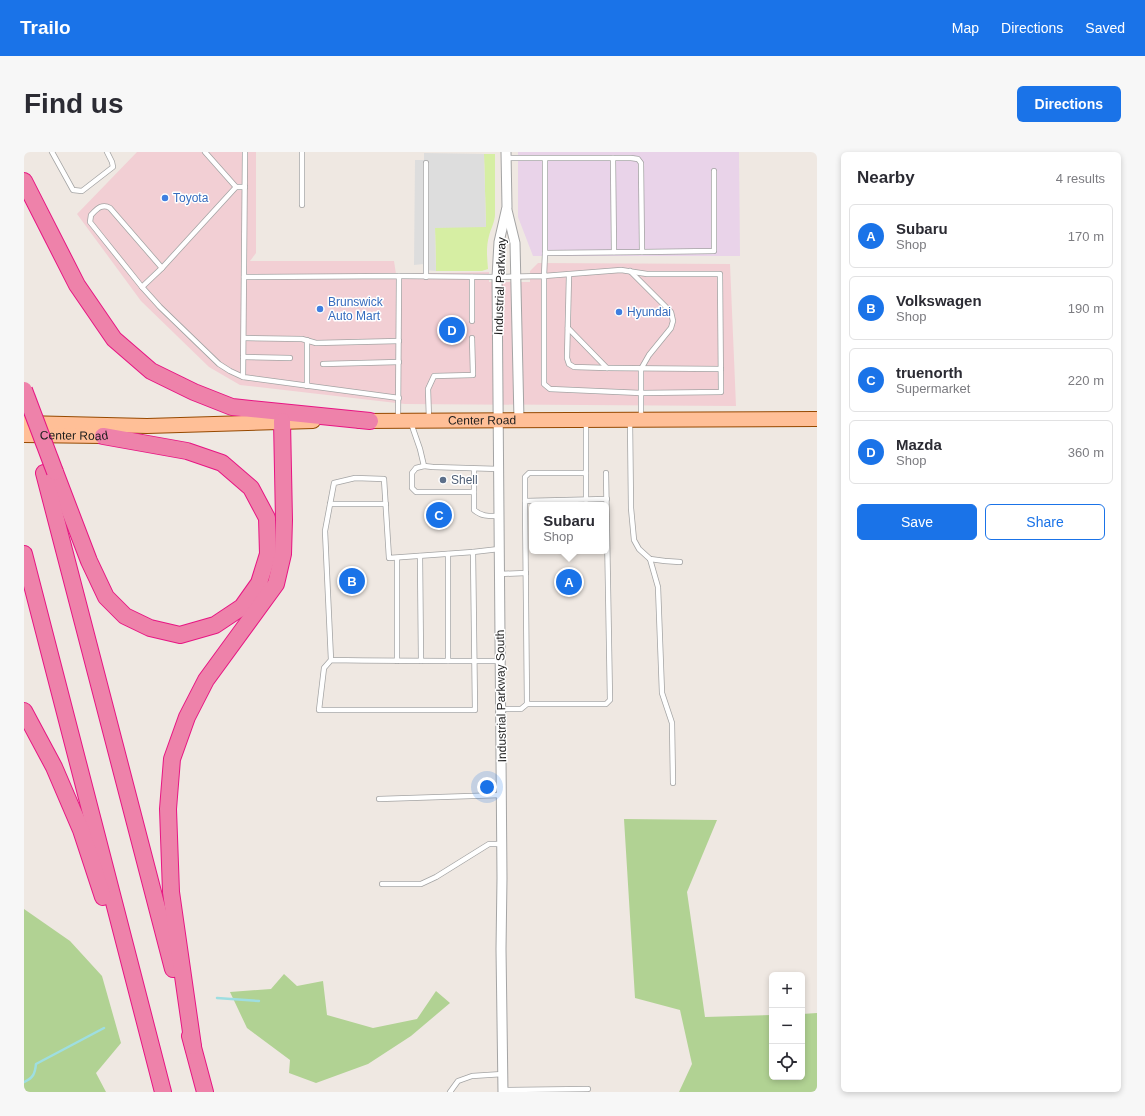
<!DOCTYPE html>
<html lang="en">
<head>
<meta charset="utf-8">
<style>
	body { margin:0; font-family:Arial,sans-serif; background:#f7f7f7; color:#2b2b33 }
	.controls { position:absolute; right:12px; bottom:12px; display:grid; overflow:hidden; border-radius:6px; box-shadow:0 2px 6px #0003 }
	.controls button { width:36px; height:36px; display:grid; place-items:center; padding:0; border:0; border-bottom:1px solid #e1e1e2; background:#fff; color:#2b2b33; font:20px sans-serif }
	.you { position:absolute; left:463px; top:635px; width:14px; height:14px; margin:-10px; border:3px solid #fff; border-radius:50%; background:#1a73e8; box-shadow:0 0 0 6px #1a73e833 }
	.badge { display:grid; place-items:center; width:26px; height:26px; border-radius:50%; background:#1a73e8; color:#fff; font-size:13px; font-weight:700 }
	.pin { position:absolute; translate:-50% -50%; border:2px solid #fff; box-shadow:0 1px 4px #0006 }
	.popup { position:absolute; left:505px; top:350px; width:80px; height:52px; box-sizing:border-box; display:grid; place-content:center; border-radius:6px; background:#fff; filter:drop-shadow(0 1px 3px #0005); font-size:13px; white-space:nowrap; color:#7c7c81 }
	.popup b { font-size:15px; color:#2b2b33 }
	.popup::after { content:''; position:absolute; left:50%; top:100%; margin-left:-8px; border:8px solid transparent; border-top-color:#fff }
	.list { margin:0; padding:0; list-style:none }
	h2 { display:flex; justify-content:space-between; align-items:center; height:52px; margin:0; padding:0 16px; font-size:17px }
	h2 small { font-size:13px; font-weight:400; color:#7c7c81 }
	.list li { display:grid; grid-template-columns:26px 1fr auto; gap:12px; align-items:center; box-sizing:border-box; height:64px; margin:0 8px 8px; padding:0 8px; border:1px solid #e1e1e2; border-radius:6px }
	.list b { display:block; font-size:15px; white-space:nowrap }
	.list p { margin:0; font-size:13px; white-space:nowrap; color:#7c7c81 }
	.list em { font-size:13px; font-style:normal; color:#7c7c81 }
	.actions { display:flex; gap:8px; padding:12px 16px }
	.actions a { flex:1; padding:9px 0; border:1px solid #1a73e8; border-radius:6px; text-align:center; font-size:14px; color:#1a73e8 }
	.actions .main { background:#1a73e8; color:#fff }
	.icon { flex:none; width:22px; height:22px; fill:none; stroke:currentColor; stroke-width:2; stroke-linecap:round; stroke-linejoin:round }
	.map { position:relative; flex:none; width:793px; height:940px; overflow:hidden; border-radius:6px }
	header { display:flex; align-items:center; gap:24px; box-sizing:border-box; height:56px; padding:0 20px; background:#1a73e8; color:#fff }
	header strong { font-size:19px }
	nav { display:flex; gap:22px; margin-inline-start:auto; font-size:14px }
	.intro { display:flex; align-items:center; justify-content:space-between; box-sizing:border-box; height:96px; padding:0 24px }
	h1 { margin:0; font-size:28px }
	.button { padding:10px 18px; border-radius:6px; background:#1a73e8; color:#fff; font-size:14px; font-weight:700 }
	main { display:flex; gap:24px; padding:0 24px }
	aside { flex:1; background:#fff; border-radius:6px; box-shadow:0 2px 6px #0003 }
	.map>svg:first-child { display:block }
	.commercial { fill:#f2cfd4 }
	.industrial { fill:#e9d3e9 }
	.grass { fill:#d6eea3 }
	.forest { fill:#b1d293 }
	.parking { fill:#ddd }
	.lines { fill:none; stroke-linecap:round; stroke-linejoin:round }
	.stream { stroke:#9edee1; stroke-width:2.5 }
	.service-casing { stroke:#a4a4a4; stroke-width:6 }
	.minor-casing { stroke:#a4a4a4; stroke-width:11 }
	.primary-casing { stroke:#964900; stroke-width:16 }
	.motorway-casing { stroke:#e71583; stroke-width:18 }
	.service { stroke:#fff; stroke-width:4.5 }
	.minor { stroke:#fff; stroke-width:9 }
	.primary { stroke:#ffbf97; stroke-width:14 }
	.motorway { stroke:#ee82aa; stroke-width:16 }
	.motorway-bridge-casing { stroke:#e71583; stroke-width:18; stroke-linecap:butt }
	.motorway-bridge { stroke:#ee82aa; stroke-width:16 }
	.shop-dot { fill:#3f7fe0; stroke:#fff; stroke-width:1.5 }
	.service-dot { fill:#5c6f8a; stroke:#fff; stroke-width:1.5 }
	.labels { text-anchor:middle; stroke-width:3; stroke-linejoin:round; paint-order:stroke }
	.shop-label { font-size:12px; fill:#366cbe; stroke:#fff; text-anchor:start }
	.street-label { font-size:12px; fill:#1d1d1d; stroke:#fff }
	.service-label { font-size:12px; fill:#4e5e75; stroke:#fff; text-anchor:start }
</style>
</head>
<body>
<header>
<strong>Trailo</strong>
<nav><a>Map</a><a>Directions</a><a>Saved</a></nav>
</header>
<div class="intro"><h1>Find us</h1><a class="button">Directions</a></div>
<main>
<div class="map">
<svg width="793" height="940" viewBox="0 0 793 940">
	<rect width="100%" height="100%" fill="#efe8e2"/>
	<polygon class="commercial" points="113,0 232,0 232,101 226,109 370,109 372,122 465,120 465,130 506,130 506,119 514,111 706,112 712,254 381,252 216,233 185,215 117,149 53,62"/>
	<polygon class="industrial" points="494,0 715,0 716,104 509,104 494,65"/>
	<path class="grass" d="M460 2H471V62C471 70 467 76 465 84 462 95 463 105 464 117L458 119H412L411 75H462Z"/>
	<g class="forest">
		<polygon points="600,667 693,668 663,740 681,865 748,863 748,925 778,925 778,862 793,861 793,940 655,940 668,912 656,858 611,846"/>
		<polygon points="0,757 46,789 78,824 97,891 72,921 82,940 0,940"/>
		<polygon points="260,822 273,834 299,829 303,863 349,876 393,867 412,839 426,851 387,884 344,912 292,931 265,921 266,908 223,876 206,840 247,837"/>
	</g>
	<polygon class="parking" points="400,1 460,2 462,75 411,76 412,119 400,118 400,112 390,113 391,8 400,8"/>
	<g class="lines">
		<g class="stream">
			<polyline points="193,846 235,849"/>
			<path d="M0 930C9 926 11 922 12 912L80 876"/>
		</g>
		<defs>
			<g id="service">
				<polyline points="28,0 49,38 58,39 89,15 88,10 83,0"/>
				<polyline points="181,0 212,35 221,35"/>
				<polyline points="221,0 219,225 375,246"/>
				<polyline points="278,0 278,53"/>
				<polyline points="482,6 607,6 614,7 617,11 618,100 521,101 521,6"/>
				<polyline points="589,6 590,100"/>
				<polyline points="402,11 402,125"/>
				<polyline points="212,35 138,116 118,135 136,155 195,212 206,219 219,225"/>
				<polyline points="618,100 690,99 690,19"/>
				<polyline points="606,119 647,160 649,169 647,176 625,203 617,217 617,265"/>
				<polyline points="545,123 543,206 545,212 550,215 583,216 697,217"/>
				<polyline points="375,124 473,125 520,124 520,232 526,237 617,241 697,240 696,122 623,122 597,118 520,124 521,101"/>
				<polyline points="220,125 375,124 374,268"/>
				<path d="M118 135 66 70 67 63C73 57 78 51 86 56L138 116"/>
				<polyline points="448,169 448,125"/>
				<polyline points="544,176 583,216"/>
				<polyline points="220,186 278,187 292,191 375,189"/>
				<polyline points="219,205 266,206"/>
				<polyline points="299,212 375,210"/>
				<polyline points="283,234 283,188"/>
				<polyline points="405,267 404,237 410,224 449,223 448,186"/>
				<polyline points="562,269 562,348"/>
				<polyline points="606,269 607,356 610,388 615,397 626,407 641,409 656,410"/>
				<polyline points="387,271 396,297 400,314 409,315 475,317"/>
				<polyline points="400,314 392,316 388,321 388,336 392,340 450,340"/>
				<path d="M450 317V358C458 365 466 364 475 364"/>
				<polyline points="501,349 501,325 505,321 562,321"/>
				<polyline points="306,352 362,352"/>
				<polyline points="449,400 475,397"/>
				<polyline points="424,402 424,509"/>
				<polyline points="396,404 397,509"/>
				<polyline points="626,407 634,435 638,541 648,571 649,631"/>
				<polyline points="476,422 502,421"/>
				<path d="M307 508 301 379 310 331 331 326 360 327 365 406 449 400 451 558H295L300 516 307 508C364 509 420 509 476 509"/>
				<polyline points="373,509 373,406"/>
				<polyline points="503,552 501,349 583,347"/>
				<polyline points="477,557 497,557 503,552 582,552 586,548 582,321"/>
				<polyline points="355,647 478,643"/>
				<polyline points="358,732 397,732 412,725 465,692 478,692"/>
				<polyline points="479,938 564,937"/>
				<polyline points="426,940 434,929 448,924 479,922"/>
			</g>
			<g id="minor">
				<polyline points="483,58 491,91 495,268"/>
				<polyline points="479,940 477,797 478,726 473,125 475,90 483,55 482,0"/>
			</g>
			<g id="primary">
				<path id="s1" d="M336 269 793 267"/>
				<polyline points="0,271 123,274 289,269"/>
				<path id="s2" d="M0 283 79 284 89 282"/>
			</g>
			<g id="motorway">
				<polyline points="0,29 53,133 90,187 127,219 170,240 208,255 346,269"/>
				<polyline points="31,320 65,409 82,445 101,464 126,476 156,483 191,473 218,455 235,431 244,402 243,366 227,336 198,311 163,299 79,284"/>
				<polyline points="20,321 149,817"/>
				<polyline points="0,402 139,940"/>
				<polyline points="0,559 30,615 57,678 79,745"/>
				<polyline points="166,884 181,940"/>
				<polyline points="169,894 147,740 144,657 148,607 163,565 182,528 252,432 259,402 260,368 258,269"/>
			</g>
		</defs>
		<use href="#service" class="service-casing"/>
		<use href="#minor" class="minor-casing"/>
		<use href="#primary" class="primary-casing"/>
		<use href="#motorway" class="motorway-casing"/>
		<use href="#service" class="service"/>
		<use href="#minor" class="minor"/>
		<use href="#primary" class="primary"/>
		<use href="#motorway" class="motorway"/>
		<defs>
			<polyline id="motorway-bridge" points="0,238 31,320"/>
		</defs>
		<use href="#motorway-bridge" class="motorway-bridge-casing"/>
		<use href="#motorway-bridge" class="motorway-bridge"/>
	</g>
	<g class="shop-dot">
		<circle cx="141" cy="46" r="4"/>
		<circle cx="296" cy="157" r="4"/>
		<circle cx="595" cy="160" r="4"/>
	</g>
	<circle class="service-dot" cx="419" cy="328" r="4"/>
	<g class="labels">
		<g class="shop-label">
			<text x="149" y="50">Toyota</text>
			<text x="304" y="154">Brunswick<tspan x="304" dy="14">Auto Mart</tspan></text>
			<text x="603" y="164">Hyundai</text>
		</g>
		<g class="street-label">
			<text transform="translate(476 134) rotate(-88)" y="4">Industrial Parkway</text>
			<text dy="4" stroke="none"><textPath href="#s1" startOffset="122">Center Road</textPath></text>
			<text dy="4" stroke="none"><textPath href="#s2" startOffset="50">Center Road</textPath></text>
			<text transform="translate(477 544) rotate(-91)" y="4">Industrial Parkway South</text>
		</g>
		<g class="service-label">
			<text x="427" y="332">Shell</text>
		</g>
	</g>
</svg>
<div class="controls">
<button>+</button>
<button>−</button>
<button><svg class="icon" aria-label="locate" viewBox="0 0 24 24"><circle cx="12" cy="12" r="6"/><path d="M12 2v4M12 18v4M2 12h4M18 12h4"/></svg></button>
</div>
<div class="you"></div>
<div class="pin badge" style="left:545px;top:430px">A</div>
<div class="popup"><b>Subaru</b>Shop</div>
<div class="pin badge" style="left:328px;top:429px">B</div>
<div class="pin badge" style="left:415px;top:363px">C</div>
<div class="pin badge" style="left:428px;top:178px">D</div>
</div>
<aside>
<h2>Nearby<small>4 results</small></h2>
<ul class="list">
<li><span class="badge">A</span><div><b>Subaru</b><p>Shop</p></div><em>170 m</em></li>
<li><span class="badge">B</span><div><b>Volkswagen</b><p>Shop</p></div><em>190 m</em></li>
<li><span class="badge">C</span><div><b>truenorth</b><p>Supermarket</p></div><em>220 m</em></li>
<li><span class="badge">D</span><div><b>Mazda</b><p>Shop</p></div><em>360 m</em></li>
</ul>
<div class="actions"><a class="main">Save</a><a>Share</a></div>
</aside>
</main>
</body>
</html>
